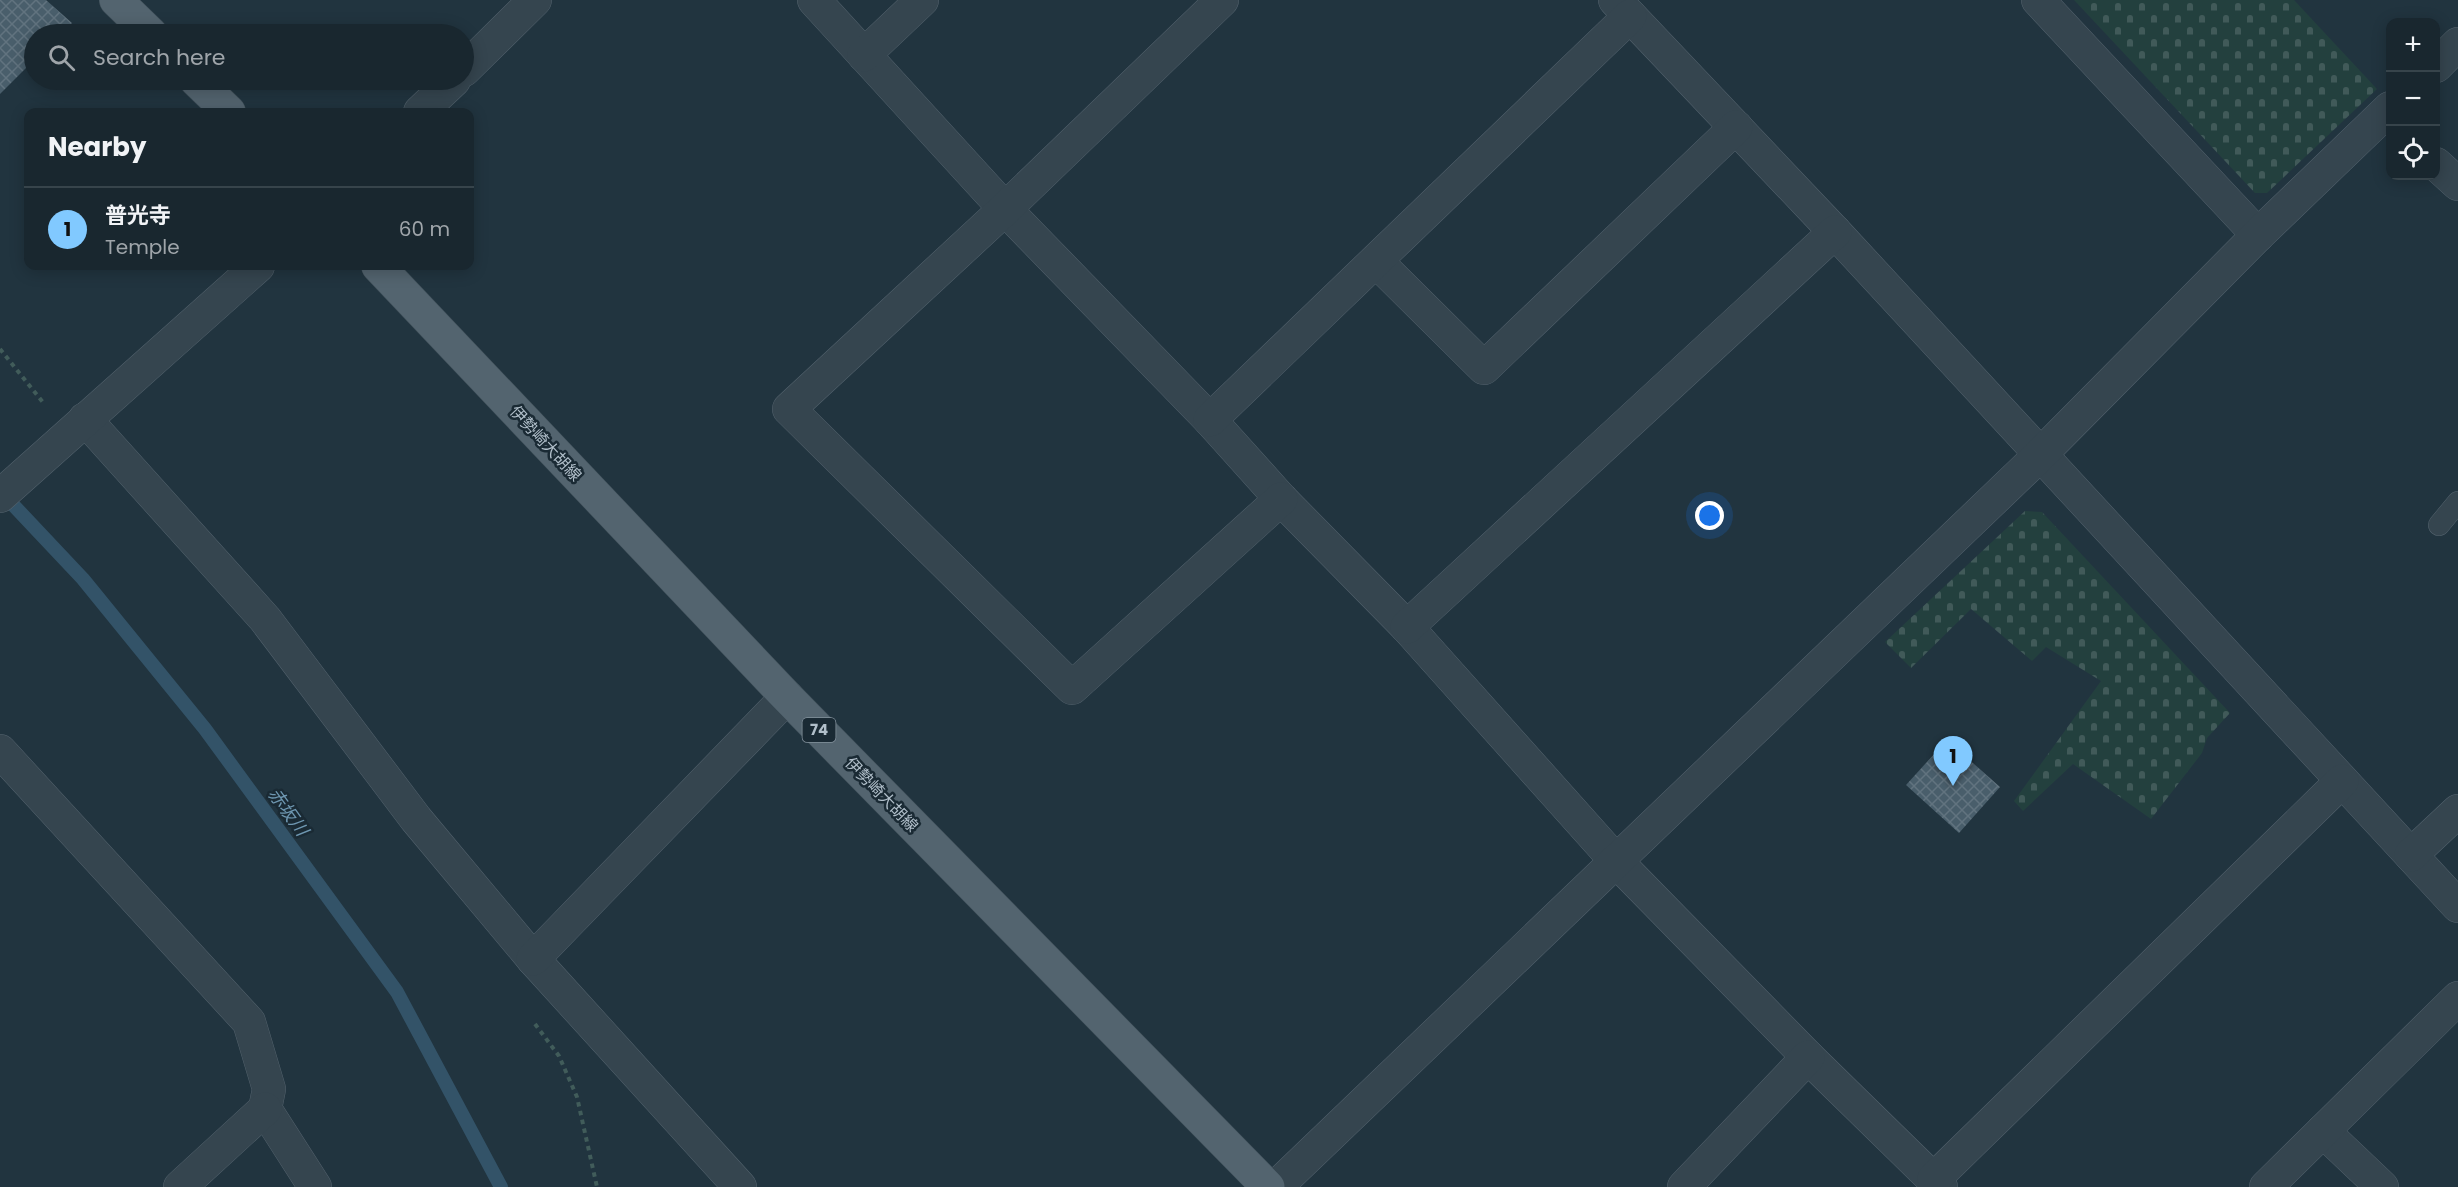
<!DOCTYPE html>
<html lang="en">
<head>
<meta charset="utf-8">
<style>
	body { margin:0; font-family:Poppins,"Noto Sans JP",sans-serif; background:#222f37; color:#f1f3f6 }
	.controls { position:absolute; right:18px; top:18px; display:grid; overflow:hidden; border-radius:12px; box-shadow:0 3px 15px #0003 }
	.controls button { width:54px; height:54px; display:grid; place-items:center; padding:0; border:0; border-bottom:2px solid #37444b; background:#19272f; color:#f1f3f6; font:30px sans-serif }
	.you { position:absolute; left:1710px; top:516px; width:21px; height:21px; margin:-15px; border:4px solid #fff; border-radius:50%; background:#1a73e8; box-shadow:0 0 0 9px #1a73e833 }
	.badge { display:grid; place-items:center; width:39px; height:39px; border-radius:50%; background:#81c9ff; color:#111; font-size:20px; font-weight:700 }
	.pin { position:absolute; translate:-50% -50px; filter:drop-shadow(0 2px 3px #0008) }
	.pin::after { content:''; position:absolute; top:32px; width:21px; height:18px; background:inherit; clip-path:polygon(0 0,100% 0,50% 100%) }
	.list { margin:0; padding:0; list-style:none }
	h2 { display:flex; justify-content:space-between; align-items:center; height:78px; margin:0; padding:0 24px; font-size:26px }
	h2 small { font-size:20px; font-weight:400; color:#9fa5aa }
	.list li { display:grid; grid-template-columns:39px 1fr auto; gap:18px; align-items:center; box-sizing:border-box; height:84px; padding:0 24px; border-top:2px solid #37444b }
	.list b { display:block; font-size:22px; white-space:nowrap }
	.list p { margin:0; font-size:20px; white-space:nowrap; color:#9fa5aa }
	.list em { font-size:20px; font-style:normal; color:#9fa5aa }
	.icon { flex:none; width:33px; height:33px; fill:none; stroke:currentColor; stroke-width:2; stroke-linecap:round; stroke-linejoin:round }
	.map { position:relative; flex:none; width:2458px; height:1187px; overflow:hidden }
	.search { position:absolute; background:#19272f; box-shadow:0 3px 15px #0003; left:24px; top:24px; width:450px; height:66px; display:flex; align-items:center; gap:15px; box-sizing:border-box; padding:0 21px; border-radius:33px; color:#9fa5aa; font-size:22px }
	.panel { position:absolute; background:#19272f; box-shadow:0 3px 15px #0003; left:24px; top:108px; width:450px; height:162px; border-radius:12px }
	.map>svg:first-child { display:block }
	.cemetery { fill:url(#cemetery-stones) }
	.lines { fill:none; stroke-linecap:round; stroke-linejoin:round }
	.stream { stroke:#335368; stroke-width:14 }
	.building { fill:url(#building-cross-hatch) }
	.service-casing { stroke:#53626d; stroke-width:22 }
	.minor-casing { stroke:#53626d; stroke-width:34 }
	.tertiary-casing { stroke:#53626d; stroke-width:34 }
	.primary-casing { stroke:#41515b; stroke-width:34 }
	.path { stroke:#415c5a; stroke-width:4; stroke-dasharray:4.5 4.5; stroke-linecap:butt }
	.service { stroke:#35454f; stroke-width:21 }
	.minor { stroke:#35454f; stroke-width:33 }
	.tertiary { stroke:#35454f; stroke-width:33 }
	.primary { stroke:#53646f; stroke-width:33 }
	.labels { text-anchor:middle; stroke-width:5; stroke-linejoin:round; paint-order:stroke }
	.shield { fill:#1a2a34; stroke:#84929d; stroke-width:1.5 }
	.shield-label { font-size:15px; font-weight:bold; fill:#b1bfca }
	.street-label { font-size:16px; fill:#b1bfca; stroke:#1a2a34 }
	.water-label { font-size:18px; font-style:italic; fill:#6e97b1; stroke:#1a2a34 }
</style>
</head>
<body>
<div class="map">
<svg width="2458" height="1187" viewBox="0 0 2458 1187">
	<defs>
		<pattern id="cemetery-stones" width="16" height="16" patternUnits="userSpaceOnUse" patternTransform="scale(1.5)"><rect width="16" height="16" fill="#23403e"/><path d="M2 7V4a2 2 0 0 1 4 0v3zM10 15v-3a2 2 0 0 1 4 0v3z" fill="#415a59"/></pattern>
		<pattern id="building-cross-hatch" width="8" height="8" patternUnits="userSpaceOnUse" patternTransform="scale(1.5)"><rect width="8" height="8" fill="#495e6b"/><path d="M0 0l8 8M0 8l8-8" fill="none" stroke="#61737f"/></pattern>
	</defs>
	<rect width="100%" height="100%" fill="#21343f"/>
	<g class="cemetery">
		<polygon points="2074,0 2294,0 2377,89 2267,193 2255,193"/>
		<polygon points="2025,511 2042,512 2230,713 2207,738 2202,753 2151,819 2073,764 2023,811 2014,801 2101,681 2046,647 2032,661 1971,609 1911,668 1885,642"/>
	</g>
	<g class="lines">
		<polyline class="stream" points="1,492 83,579 205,729 397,992 501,1187"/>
	</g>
	<g class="building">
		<polygon points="0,0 46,0 72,23 60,34 34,34 34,60 0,94"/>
		<polygon points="1947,740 2000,787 1959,833 1906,785"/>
	</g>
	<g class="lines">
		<defs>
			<polyline id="service" points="2439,525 2458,502"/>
			<g id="minor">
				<polyline points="814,0 1005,209 1210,420 1281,499 1407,627 1617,862 1808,1057 1941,1187"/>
				<polyline points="1222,0 1005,209 789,409 1072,688 1281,499"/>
				<polyline points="1615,0 1835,232 2458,906"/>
				<polyline points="2038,0 2258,235"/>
				<polyline points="864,55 922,0"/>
				<polyline points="2436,164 2458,184"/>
				<polyline points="1376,261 1484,368 1736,127"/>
				<polyline points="85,419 265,619 416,819 533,959 740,1187"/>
				<polyline points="1210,420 1630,16"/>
				<polyline points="1407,627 1835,232"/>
				<polyline points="0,751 249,1022 269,1089 265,1109 315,1187"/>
				<polyline points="2411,855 2458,811"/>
				<polyline points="533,959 787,697"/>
				<polyline points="2323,1131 2382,1187"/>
				<polyline points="1934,1179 2342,781"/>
				<polyline points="180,1187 265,1109"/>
				<polyline points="1684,1187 1808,1057"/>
				<polyline points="2266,1187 2458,998"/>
			</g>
			<g id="tertiary">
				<polyline points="2436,66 2458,44"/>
				<polyline points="464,70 535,0"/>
				<polyline points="420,112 454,80"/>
				<polyline points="0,496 258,266"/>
				<polyline points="1276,1187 2040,455 2258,235 2390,108"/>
			</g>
			<g id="primary">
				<polyline points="116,0 151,34"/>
				<polyline points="196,80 229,112"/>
				<polyline points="378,266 787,697 1268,1187"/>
			</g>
		</defs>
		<use href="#service" class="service-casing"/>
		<use href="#minor" class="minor-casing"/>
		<use href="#tertiary" class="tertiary-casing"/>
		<use href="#primary" class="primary-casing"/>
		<g class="path">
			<polyline points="0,349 45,405"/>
			<polyline points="535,1024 559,1056 577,1097 597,1187"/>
		</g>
		<use href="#service" class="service"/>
		<use href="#minor" class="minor"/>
		<use href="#tertiary" class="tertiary"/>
		<use href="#primary" class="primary"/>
	</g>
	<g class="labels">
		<rect class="shield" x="802.5" y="718" width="33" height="24" rx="4.5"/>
		<g class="shield-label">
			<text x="819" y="735">74</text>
		</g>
		<g class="street-label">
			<text transform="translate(546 443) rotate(47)" y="6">伊勢崎大胡線</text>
			<text transform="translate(882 794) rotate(46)" y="6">伊勢崎大胡線</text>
		</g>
		<g class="water-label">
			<text transform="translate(288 812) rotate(54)" y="6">赤坂川</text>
		</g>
	</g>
</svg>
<div class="controls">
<button>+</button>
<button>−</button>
<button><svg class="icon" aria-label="locate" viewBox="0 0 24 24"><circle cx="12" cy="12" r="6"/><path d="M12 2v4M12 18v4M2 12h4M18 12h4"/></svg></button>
</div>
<div class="you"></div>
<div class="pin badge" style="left:1953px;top:786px">1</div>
<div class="search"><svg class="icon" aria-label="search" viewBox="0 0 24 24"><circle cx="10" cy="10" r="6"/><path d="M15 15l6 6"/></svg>Search here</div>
<section class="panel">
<h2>Nearby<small></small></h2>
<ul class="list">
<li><span class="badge">1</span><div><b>普光寺</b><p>Temple</p></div><em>60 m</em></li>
</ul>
</section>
</div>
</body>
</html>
